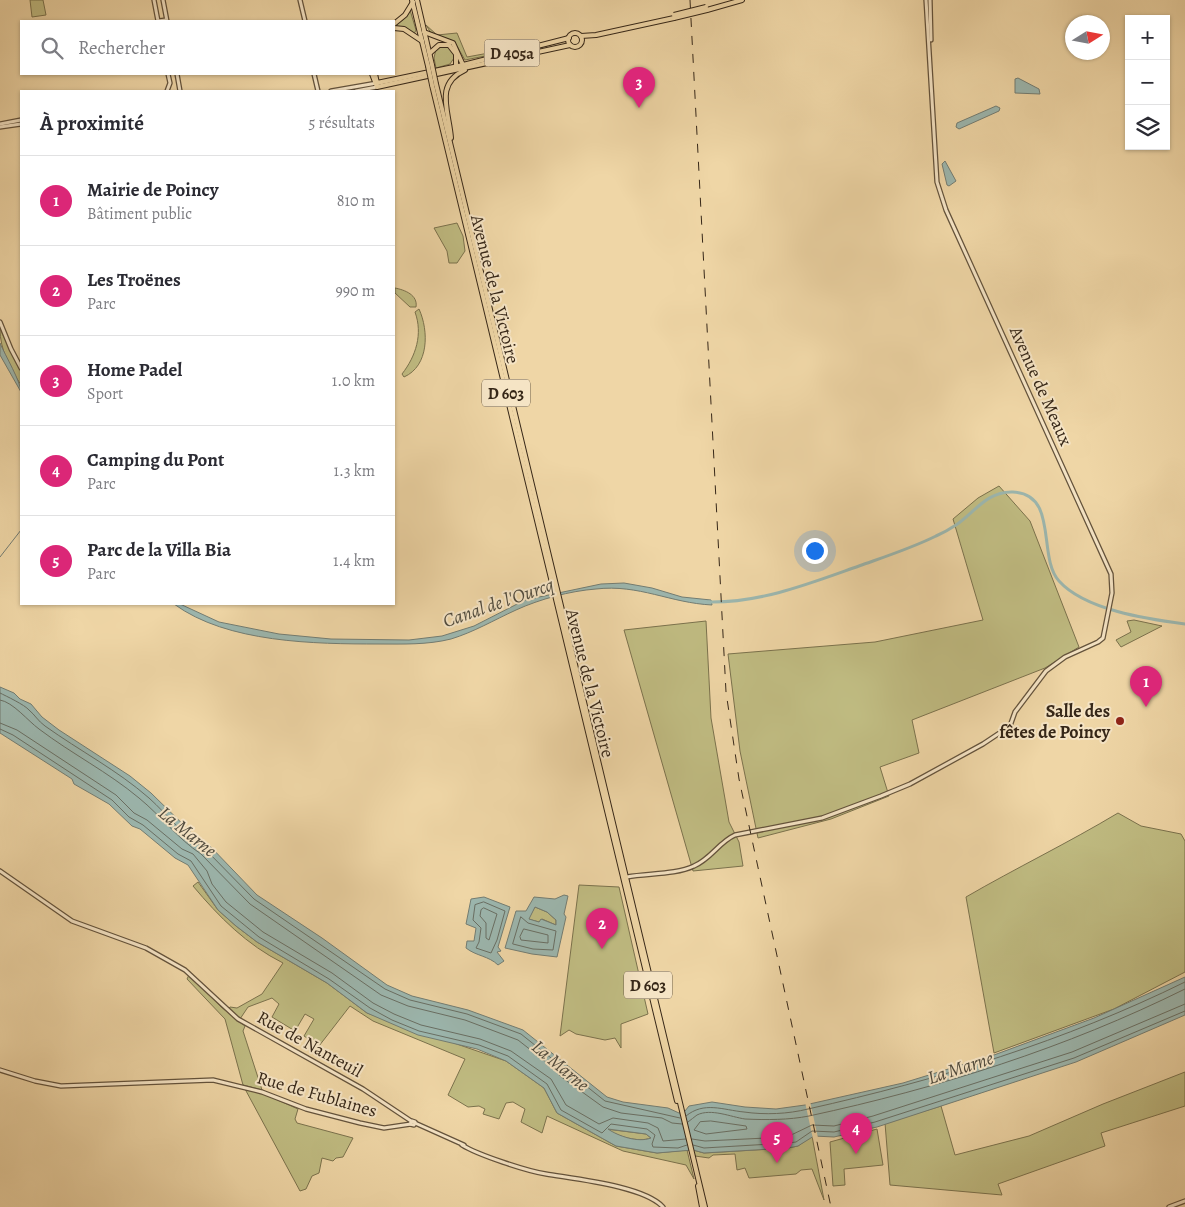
<!DOCTYPE html>
<html lang="fr">
<head>
<meta charset="utf-8">
<style>
	body { margin:0; font-family:Alegreya,serif; background:#f2f2f3; color:#2b2b33 }
	.controls { position:absolute; right:15px; top:15px; display:grid; overflow:hidden; border-radius:0px; box-shadow:0 1px 4px #0004 }
	.controls button { width:45px; height:45px; display:grid; place-items:center; padding:0; border:0; border-bottom:1px solid #e1e1e2; background:#fff; color:#2b2b33; font:25px sans-serif }
	.compass { position:absolute; left:1065px; top:15px; width:45px; height:45px; border-radius:50%; background:#fff; box-shadow:0 1px 4px #0004; rotate:79deg }
	.you { position:absolute; left:814px; top:550px; width:18px; height:18px; margin:-12px; border:4px solid #fff; border-radius:50%; background:#1a73e8; box-shadow:0 0 0 8px #1a73e833 }
	.badge { display:grid; place-items:center; width:32px; height:32px; border-radius:50%; background:#db2777; color:#fff; font-size:16px; font-weight:700 }
	.pin { position:absolute; translate:-50% -41px; filter:drop-shadow(0 1px 2px #0008) }
	.pin::after { content:''; position:absolute; top:26px; width:18px; height:15px; background:inherit; clip-path:polygon(0 0,100% 0,50% 100%) }
	.list { margin:0; padding:0; list-style:none }
	h2 { display:flex; justify-content:space-between; align-items:center; height:65px; margin:0; padding:0 20px; font-size:21px }
	h2 small { font-size:16px; font-weight:400; color:#7c7c81 }
	.list li { display:grid; grid-template-columns:32px 1fr auto; gap:15px; align-items:center; box-sizing:border-box; height:90px; padding:0 20px; border-top:1px solid #e1e1e2 }
	.list b { display:block; font-size:19px; white-space:nowrap }
	.list p { margin:0; font-size:16px; white-space:nowrap; color:#7c7c81 }
	.list em { font-size:16px; font-style:normal; color:#7c7c81 }
	.icon { flex:none; width:28px; height:28px; fill:none; stroke:currentColor; stroke-width:2; stroke-linecap:round; stroke-linejoin:round }
	.map { position:relative; flex:none; width:1185px; height:1207px; overflow:hidden }
	.search { position:absolute; background:#fff; box-shadow:0 1px 4px #0004; left:20px; top:20px; width:375px; height:55px; display:flex; align-items:center; gap:12px; box-sizing:border-box; padding:0 18px; border-radius:0px; color:#7c7c81; font-size:19px }
	.panel { position:absolute; background:#fff; box-shadow:0 1px 4px #0004; left:20px; top:90px; width:375px; height:515px; border-radius:0px }
	.map>svg:first-child { display:block }
	.green { fill:#c0bc82; stroke:#7b724d }
	.water { fill:#9cb7af; stroke:#737d73; fill-rule:evenodd }
	.pier { fill:#efd6a6 }
	.lines { fill:none; stroke-linecap:round; stroke-linejoin:round }
	.shore { stroke:#696f64; stroke-width:1 }
	.stream { stroke:#737d73; stroke-width:1 }
	.canal { stroke:#9cb7af; stroke-width:3 }
	.tertiary-casing { stroke:#64533c; stroke-width:5.5 }
	.primary-casing { stroke:#362718; stroke-width:6 }
	.tertiary { stroke:#f5e4c5; stroke-width:3 }
	.primary { stroke:#efd6a6; stroke-width:4 }
	.rail { stroke:#362718; stroke-width:1; stroke-dasharray:9 9; stroke-linecap:butt }
	.primary-bridge-casing { stroke:#362718; stroke-width:6; stroke-linecap:butt }
	.primary-bridge { stroke:#efd6a6; stroke-width:4 }
	.poi-dot { fill:#8f2418; stroke:#f5e4c5; stroke-width:2 }
	.labels { text-anchor:middle; stroke-width:4; stroke-linejoin:round; paint-order:stroke }
	.shield { fill:#f5e4c5; stroke:#6f604c; stroke-width:1 }
	.shield-label { font-size:16px; font-weight:bold; fill:#362718 }
	.street-label { font-size:18px; fill:#362718; stroke:#f5e4c5 }
	.poi-label { font-size:18px; font-weight:bold; fill:#362718; stroke:#f5e4c5; text-anchor:end }
	.water-label { font-size:19px; font-style:italic; fill:#504b3e; stroke:#f5e4c5 }
</style>
</head>
<body>
<div class="map">
<svg width="1185" height="1207" viewBox="0 0 1185 1207">
	<rect width="100%" height="100%" fill="#efd6a6"/>
	<filter id="stains"><feTurbulence type="fractalNoise" baseFrequency=".004" numOctaves="4"/><feColorMatrix values="0 0 0 0 .2 0 0 0 0 .09 0 0 0 0 .02 0 0 0 .5 -.17"/></filter>
	<radialGradient id="worn" r=".72"><stop offset=".6" stop-color="#630" stop-opacity="0"/><stop offset="1" stop-color="#630" stop-opacity=".3"/></radialGradient>
	<g class="green">
		<polygon points="30,0 43,0 46,15 32,17"/>
		<polygon points="410,10 416,30 414,34 395,25 404,19"/>
		<polygon points="426,25 437,35 457,33 467,57 505,50 505,52 465,60 454,41 431,33"/>
		<polygon points="441,46 449,47 454,53 454,58 450,64 436,68 434,58 436,49"/>
		<polygon points="457,223 463,236 465,251 457,263 449,263 447,251 434,228"/>
		<path d="M395 288C405 290 418 295 416 307H410L395 293Z"/>
		<path d="M419 309C429 331 429 366 404 377L402 374C416 356 423 334 415 312Z"/>
		<path d="M0 329 21 371V385C10 368 0 350 0 329Z"/>
		<polygon points="999,486 1030,521 1079,647 1045,668 912,720 919,753 880,767 889,796 831,819 758,838 740,751 728,654 875,642 983,620 953,519 978,498"/>
		<polygon points="1134,620 1162,626 1121,647 1116,640 1131,632 1127,621"/>
		<polygon points="706,621 711,718 729,822 739,842 743,866 693,871 624,630"/>
		<path d="M1118 813 1141 826 1181 834 1185 841V972L1114 1009 994 1053 966 897C1016 868 1068 843 1118 813Z"/>
		<path d="M198 882 218 910 236 926 257 942 327 983 367 1013 506 1061 544 1088 557 1113 616 1146 657 1153 687 1150 694 1179 686 1165 623 1151 547 1116 542 1133 521 1122 525 1109 513 1102 506 1103 499 1119 483 1114 485 1109 479 1106 468 1107 448 1095 465 1059 373 1021 350 1006 319 1046 304 1036 314 1019 305 1014 295 1031 272 1017 279 1004 272 998 248 1007 240 1019 228 1009 230 1007 237 1008 262 994 283 963C247 945 219 917 193 886Z"/>
		<polygon points="579,885 619,887 648,1014 621,1024 621,1048 615,1038 605,1040 576,1034 569,1030 560,1036"/>
		<polygon points="535,907 547,912 556,920 556,925 542,919 539,922 528,919"/>
		<polygon points="190,973 221,1007 245,1026 243,1031 262,1090 243,1085 225,1019 187,979"/>
		<polygon points="1185,1072 1185,1106 1101,1133 1105,1146 998,1184 1002,1195 890,1185 885,1123 941,1106 955,1155 1029,1136 1103,1104"/>
		<polygon points="245,1089 264,1094 298,1109 295,1119 297,1123 353,1138 343,1157 336,1158 333,1161 322,1158 319,1173 312,1176 306,1189 300,1191"/>
		<path d="M606 1129 646 1134 651 1138C637 1143 618 1136 606 1129Z"/>
		<polygon points="877,1129 883,1165 844,1169 845,1185 833,1186 830,1142"/>
		<polygon points="812,1136 824,1200 812,1169 801,1170 796,1174 749,1178 745,1168 737,1170 735,1154 713,1155 709,1158 695,1156 693,1150 704,1153 788,1148 798,1146"/>
	</g>
	<g class="water">
		<polygon points="1018,78 1039,89 1040,94 1015,93 1015,79"/>
		<polygon points="996,106 1000,108 999,111 959,129 956,127 957,123"/>
		<polygon points="945,161 956,181 949,186 947,185 942,164"/>
		<path d="M0 343C5 355 21 382 21 392L0 355Z"/>
		<path d="M624 583 652 588 682 597 711 600 712 605C670 603 639 584 596 589 570 591 540 599 516 610 494 620 474 632 451 639 427 645 403 644 379 644 315 644 227 643 174 604H180L219 622 279 634 331 639 409 640 442 636 474 626 525 600 601 584Z"/>
		<path d="M0 687 14 693 20 699 31 704 42 717 59 730 130 776 151 793 199 840 208 844 257 895 322 938 387 985 412 996 468 1010 523 1030 607 1097 623 1102 668 1108 679 1113 685 1111 689 1106 712 1102 745 1107 776 1109 805 1105 903 1083 994 1055 1094 1018 1185 977V1015L1076 1062 877 1127 834 1137 814 1136 798 1146 788 1148 704 1153 693 1150 657 1153 616 1146 557 1113 544 1088 506 1061 477 1049 418 1035 367 1013 327 983 257 942 236 926 218 910 188 865 175 858 140 829 132 826 109 804 74 784 72 779 0 733ZM608 1129 646 1134 651 1138C638 1143 618 1136 608 1129Z"/>
		<path d="M564 895 568 896 564 914 566 917 557 957 532 954 505 948 516 911H526L534 897 555 899ZM535 907 547 912 556 920V925L541 919 539 922 529 919Z"/>
		<path d="M484 897 510 907 498 947 501 951 497 952 504 961 498 965C489 956 476 956 466 948L467 941H474L476 928 466 924 471 899Z"/>
	</g>
	<polygon class="pier" points="810,1101 818,1138 813,1139 805,1102"/>
	<g class="lines">
		<g class="shore">
			<path d="M0 693C6 696 25 705 29 710 35 715 38 721 45 726 80 751 117 770 149 798 168 815 183 836 205 849L254 899 385 989 410 1000 467 1014 521 1034 605 1101 680 1118"/>
			<path d="M0 700C13 702 28 721 39 729 72 754 108 772 139 798 161 816 178 839 201 854L250 904 381 995 408 1006 465 1020 518 1040 555 1069 560 1076 603 1107 621 1113 662 1118 672 1123 682 1124"/>
			<polyline points="0,723 17,730 116,795 134,813 147,820 182,849 193,854 207,871 212,884 226,902 263,932 332,973 373,1003 394,1014 421,1025 480,1039 511,1051 551,1079 566,1105 599,1124 613,1118 648,1123 658,1128 663,1141 686,1139"/>
			<polyline points="0,729 13,735 112,800 129,817 143,825 178,854 191,861 221,906 259,937 329,979 370,1008 392,1020 419,1031 479,1045 508,1056 547,1084 561,1110 602,1133 611,1124 647,1129 655,1135 652,1144 653,1147 678,1148 687,1145"/>
			<polygon points="484,902 505,911 497,940 491,953 476,948 479,942 481,928 473,920 475,905"/>
			<polygon points="484,908 497,914 489,940 486,938 486,923 480,916 481,910"/>
			<polygon points="521,917 528,923 556,931 553,950 533,949 513,944"/>
			<polygon points="524,929 548,935 548,943 521,940 520,937"/>
			<path d="M686 1116C704 1101 723 1110 744 1112 765 1115 788 1114 808 1109 938 1080 1065 1041 1185 982"/>
			<polygon points="711,1121 746,1126 747,1129 706,1134 694,1130 700,1122"/>
			<path d="M688 1122C691 1120 694 1117 697 1115 711 1108 731 1117 745 1119 766 1120 789 1120 809 1116 939 1088 1066 1048 1185 989"/>
			<polyline points="692,1139 705,1141 787,1137 812,1125 834,1126 873,1116 1072,1052 1185,1004"/>
			<polyline points="693,1145 704,1148 788,1143 796,1142 812,1131 834,1132 875,1122 1074,1058 1185,1011"/>
		</g>
		<polyline class="stream" points="0,557 21,530"/>
		<path class="canal" d="M709 602C761 603 811 583 859 566 884 557 912 548 936 536 943 533 950 529 956 525 975 512 987 491 1013 492 1059 494 1037 557 1059 581 1085 610 1147 619 1185 624"/>
		<defs>
			<g id="tertiary">
				<polyline points="154,0 158,21 166,20"/>
				<polyline points="163,0 167,21"/>
				<polyline points="300,0 305,21"/>
				<polyline points="930,0 931,40"/>
				<polyline points="177,74 180,91"/>
				<polyline points="314,74 318,91"/>
				<polyline points="167,91 170,83 168,74"/>
				<polyline points="331,91 377,83 377,87 356,91"/>
				<polyline points="0,124 21,120"/>
				<polyline points="0,127 21,124"/>
				<polyline points="0,322 11,349 21,368"/>
				<polyline points="0,871 72,921 146,948 185,970 238,1019 363,1089 411,1121"/>
				<path d="M627 877C648 873 675 875 694 866 711 859 719 842 735 835L822 818 881 796 910 784 983 744 1010 726 1015 712 1046 671 1065 657 1098 642 1103 638 1112 593 1111 574 946 210 937 182 926 0"/>
				<polyline points="0,1070 35,1081 61,1086 213,1080 262,1092 306,1109 360,1123 384,1128 411,1124"/>
				<polygon points="412,1121 415,1122 414,1125 410,1124"/>
				<polyline points="415,1123 464,1145"/>
				<path d="M462 1145C478 1155 527 1171 546 1174 575 1179 644 1186 663 1207"/>
				<polyline points="1169,1207 1185,1201"/>
			</g>
			<g id="primary">
				<polyline points="412,0 428,66"/>
				<polyline points="417,0 432,65"/>
				<polyline points="707,10 742,0"/>
				<polyline points="394,24 405,15 413,2"/>
				<polyline points="394,28 404,29 422,41"/>
				<polyline points="424,32 453,43 463,65"/>
				<circle cx="575" cy="40" r="7"/>
				<polyline points="581,36 596,35 674,18"/>
				<polyline points="430,53 439,45 449,45 456,54 456,67"/>
				<polyline points="372,74 377,87 570,45"/>
				<polyline points="375,74 377,83 463,65 569,38"/>
				<polyline points="436,84 705,1207"/>
				<polyline points="432,85 677,1101"/>
				<path d="M451 138C449 111 434 84 465 70"/>
				<polyline points="698,1186 702,1207"/>
			</g>
		</defs>
		<use href="#tertiary" class="tertiary-casing"/>
		<use href="#primary" class="primary-casing"/>
		<use href="#tertiary" class="tertiary"/>
		<use href="#primary" class="primary"/>
		<polyline class="rail" points="690,0 726,692 739,779 831,1207"/>
		<defs>
			<g id="primary-bridge">
				<polyline points="674,15 706,7"/>
				<polyline points="674,18 707,10"/>
				<polyline points="432,65 436,84"/>
				<polyline points="428,66 432,85"/>
			</g>
		</defs>
		<use href="#primary-bridge" class="primary-bridge-casing"/>
		<use href="#primary-bridge" class="primary-bridge"/>
	</g>
	<circle class="poi-dot" cx="1120" cy="721" r="5"/>
	<g class="labels">
		<g class="shield">
			<rect x="484.5" y="39.5" width="55" height="27" rx="4"/>
			<rect x="482" y="379.5" width="48" height="27" rx="4"/>
			<rect x="624" y="971.5" width="48" height="27" rx="4"/>
		</g>
		<g class="shield-label">
			<text x="512" y="59">D 405a</text>
			<text x="506" y="399">D 603</text>
			<text x="648" y="991">D 603</text>
		</g>
		<g class="street-label">
			<text transform="translate(495 289) rotate(76)" y="6">Avenue de la Victoire</text>
			<text transform="translate(1041 386) rotate(66)" y="6">Avenue de Meaux</text>
			<text transform="translate(590 683) rotate(76)" y="6">Avenue de la Victoire</text>
			<text transform="translate(310 1044) rotate(29)" y="6">Rue de Nanteuil</text>
			<text transform="translate(317 1094) rotate(16)" y="6">Rue de Fublaines</text>
		</g>
		<g class="poi-label">
			<text x="1110" y="717">Salle des<tspan x="1110" dy="21">fêtes de Poincy</tspan></text>
		</g>
		<g class="water-label">
			<text transform="translate(498 602) rotate(-19)" y="7">Canal de l'Ourcq</text>
			<text transform="translate(188 831) rotate(39)" y="7">La Marne</text>
			<text transform="translate(561 1065) rotate(40)" y="7">La Marne</text>
			<text transform="translate(960 1067) rotate(-18)" y="7">La Marne</text>
		</g>
	</g>
	<rect width="100%" height="100%" filter="url(#stains)"/>
	<rect width="100%" height="100%" fill="url(#worn)"/>
</svg>
<div class="controls">
<button>+</button>
<button>−</button>
<button><svg class="icon" aria-label="layers" viewBox="0 0 24 24"><path d="M12 4l9 5-9 5-9-5zM3 14l9 5 9-5"/></svg></button>
</div>
<svg class="compass" viewBox="-18 -18 36 36"><path d="M0-13l5 13h-10z" fill="#e53935"/><path d="M0 13l5-13h-10z" fill="#7c7c81"/></svg>
<div class="you"></div>
<div class="pin badge" style="left:1146px;top:707px">1</div>
<div class="pin badge" style="left:602px;top:949px">2</div>
<div class="pin badge" style="left:639px;top:108px">3</div>
<div class="pin badge" style="left:856px;top:1154px">4</div>
<div class="pin badge" style="left:777px;top:1163px">5</div>
<div class="search"><svg class="icon" aria-label="search" viewBox="0 0 24 24"><circle cx="10" cy="10" r="6"/><path d="M15 15l6 6"/></svg>Rechercher</div>
<section class="panel">
<h2>À proximité<small>5 résultats</small></h2>
<ul class="list">
<li><span class="badge">1</span><div><b>Mairie de Poincy</b><p>Bâtiment public</p></div><em>810 m</em></li>
<li><span class="badge">2</span><div><b>Les Troënes</b><p>Parc</p></div><em>990 m</em></li>
<li><span class="badge">3</span><div><b>Home Padel</b><p>Sport</p></div><em>1.0 km</em></li>
<li><span class="badge">4</span><div><b>Camping du Pont</b><p>Parc</p></div><em>1.3 km</em></li>
<li><span class="badge">5</span><div><b>Parc de la Villa Bia</b><p>Parc</p></div><em>1.4 km</em></li>
</ul>
</section>
</div>
</body>
</html>
